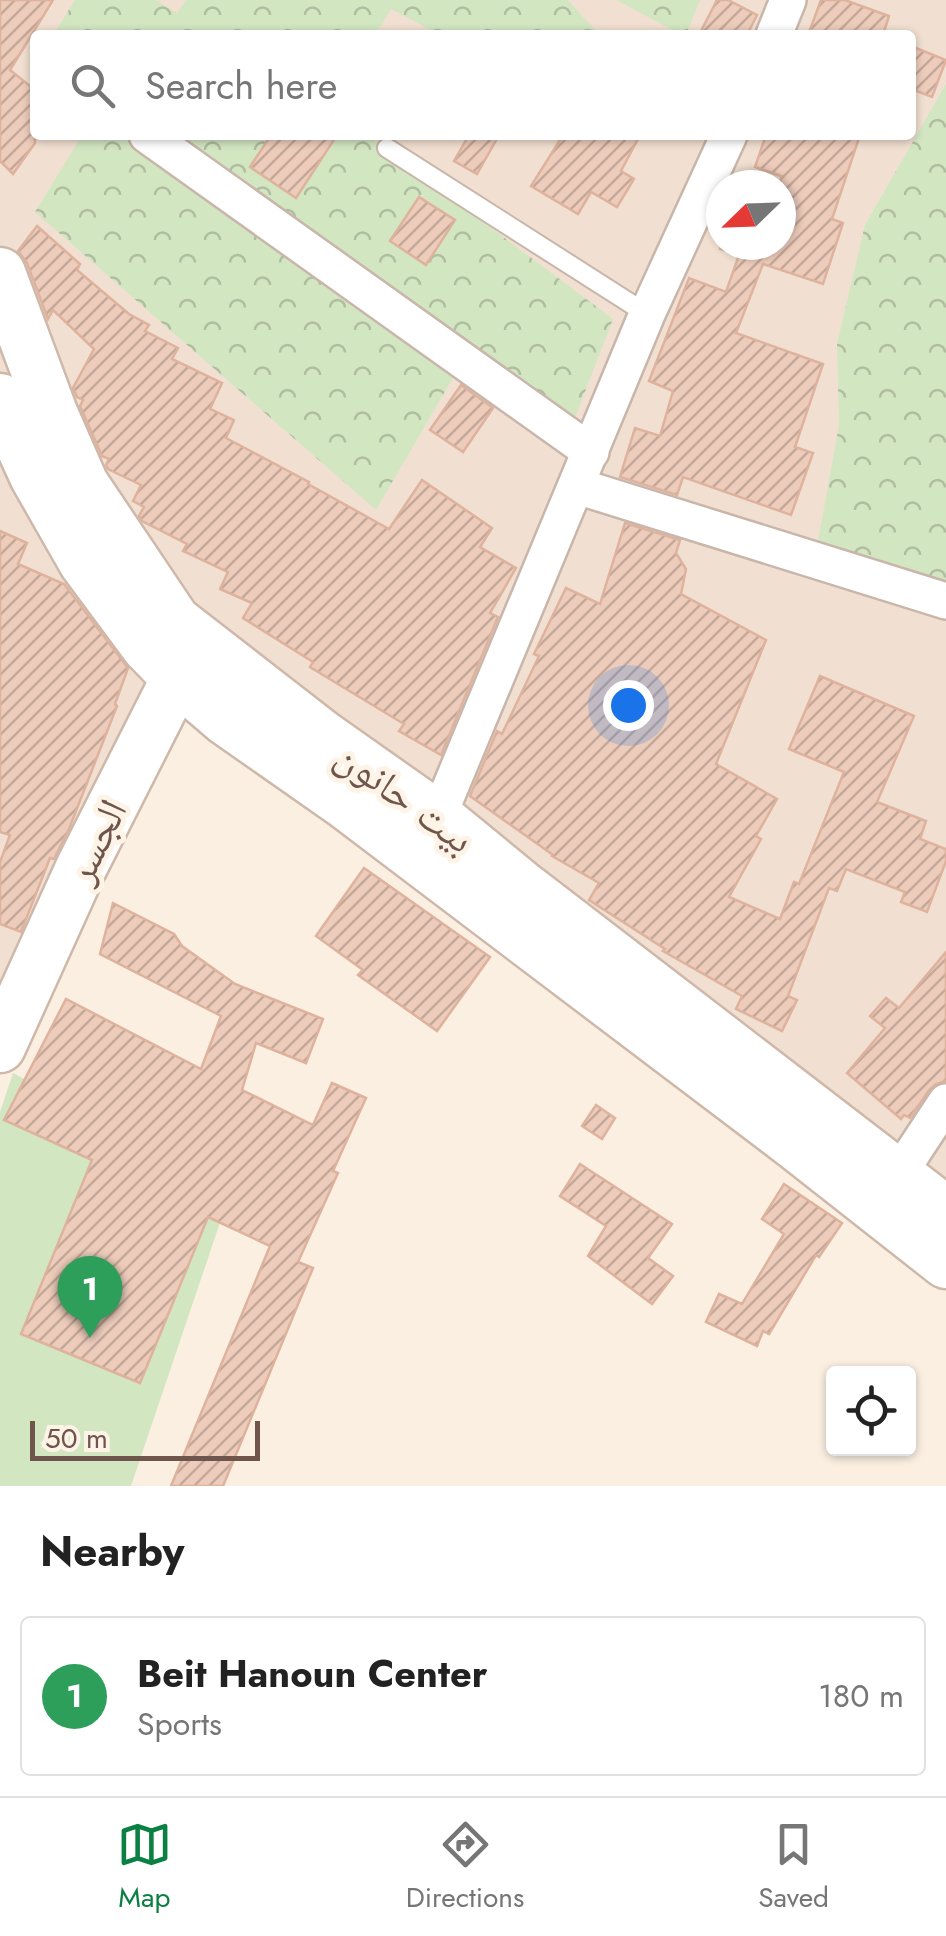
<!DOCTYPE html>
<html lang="en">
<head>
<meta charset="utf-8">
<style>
	body { margin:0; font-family:Jost,"Noto Naskh Arabic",sans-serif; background:#f6f6f6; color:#222 }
	.controls { position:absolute; right:30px; bottom:30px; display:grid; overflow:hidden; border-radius:10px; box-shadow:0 2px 8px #0004 }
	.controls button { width:90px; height:90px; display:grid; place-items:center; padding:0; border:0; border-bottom:2px solid #e0e0e0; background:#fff; color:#222; font:50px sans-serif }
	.compass { position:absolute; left:706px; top:170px; width:90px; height:90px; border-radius:50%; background:#fff; box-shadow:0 2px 8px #0004; rotate:247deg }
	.scale { position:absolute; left:30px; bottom:25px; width:230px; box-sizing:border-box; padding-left:10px; border:5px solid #6f554b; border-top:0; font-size:28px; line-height:35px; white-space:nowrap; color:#6f554b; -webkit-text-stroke:8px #fdf3e7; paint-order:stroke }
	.you { position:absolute; left:628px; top:705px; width:35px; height:35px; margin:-25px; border:8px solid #fff; border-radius:50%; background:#1a73e8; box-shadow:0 0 0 15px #1a73e833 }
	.badge { display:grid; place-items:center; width:65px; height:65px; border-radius:50%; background:#0b8043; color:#fff; font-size:32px; font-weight:700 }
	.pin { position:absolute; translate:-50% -82px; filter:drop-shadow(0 2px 5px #0008) }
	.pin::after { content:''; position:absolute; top:52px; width:35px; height:30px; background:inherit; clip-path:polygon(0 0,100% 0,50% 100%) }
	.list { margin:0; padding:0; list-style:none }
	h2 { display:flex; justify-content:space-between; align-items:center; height:130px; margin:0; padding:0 40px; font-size:42px }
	h2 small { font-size:32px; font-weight:400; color:#767676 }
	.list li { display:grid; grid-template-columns:65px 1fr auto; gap:30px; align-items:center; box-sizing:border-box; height:160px; margin:0 20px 20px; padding:0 20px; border:2px solid #e0e0e0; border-radius:10px }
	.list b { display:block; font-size:38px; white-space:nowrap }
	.list p { margin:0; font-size:32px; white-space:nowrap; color:#767676 }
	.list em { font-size:32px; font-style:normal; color:#767676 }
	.icon { flex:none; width:55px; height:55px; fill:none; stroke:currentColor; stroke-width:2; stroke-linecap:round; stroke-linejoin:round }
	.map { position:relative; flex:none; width:946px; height:1486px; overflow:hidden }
	.search { position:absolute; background:#fff; box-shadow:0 2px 8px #0004; left:30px; right:30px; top:30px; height:110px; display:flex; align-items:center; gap:25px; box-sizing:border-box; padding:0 35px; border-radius:10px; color:#767676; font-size:38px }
	.sheet { height:310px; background:#fff }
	nav { display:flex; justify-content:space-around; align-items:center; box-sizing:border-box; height:140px; border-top:2px solid #e0e0e0; background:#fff; font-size:28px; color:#767676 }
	nav a { display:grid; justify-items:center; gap:5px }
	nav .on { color:#0b8043 }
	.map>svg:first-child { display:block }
	.residential { fill:#f1e0d1; fill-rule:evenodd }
	.forest { fill:url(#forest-crowns) }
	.green { fill:#d3e6c2 }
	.building { fill:url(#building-hatch); stroke:#deb29d; stroke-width:2.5 }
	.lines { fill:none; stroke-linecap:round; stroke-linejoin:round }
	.lane-casing { stroke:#c9b6aa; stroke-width:22 }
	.street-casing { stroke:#c9b6aa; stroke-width:40 }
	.secondary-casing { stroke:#ceb8aa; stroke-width:55 }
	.lane { stroke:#fff; stroke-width:18 }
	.street { stroke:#fff; stroke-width:35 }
	.secondary { stroke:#fff; stroke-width:50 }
	.labels { text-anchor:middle; stroke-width:10; stroke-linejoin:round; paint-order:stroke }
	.street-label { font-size:40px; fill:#6f554b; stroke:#fdf3e7 }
</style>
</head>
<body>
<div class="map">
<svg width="946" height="1486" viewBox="0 0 946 1486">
	<defs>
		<pattern id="forest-crowns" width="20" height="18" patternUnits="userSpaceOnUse" patternTransform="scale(2.5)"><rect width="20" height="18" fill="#d3e6c2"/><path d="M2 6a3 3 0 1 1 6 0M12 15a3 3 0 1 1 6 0" fill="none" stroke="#afbda0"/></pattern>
		<pattern id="building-hatch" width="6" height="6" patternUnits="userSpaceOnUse" patternTransform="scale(2.5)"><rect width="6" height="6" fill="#edccbb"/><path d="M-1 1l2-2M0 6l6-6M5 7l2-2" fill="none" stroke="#c4a89a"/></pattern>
	</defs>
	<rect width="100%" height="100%" fill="#faefe1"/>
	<path class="residential" d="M0 0H946V1211L181 610 0 1009ZM35 35H911V135H35ZM721 185H781V245H721Z"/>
	<g class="forest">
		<polygon points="75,0 156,0 177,13 186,0 568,0 597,32 595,35 440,35 391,9 375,35 53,35"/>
		<polygon points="616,0 700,0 686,35 682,35"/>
		<polygon points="946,84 946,581 818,541 839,425 837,344 865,225"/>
		<polygon points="82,135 367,135 613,319 575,418 471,347 376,510 35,212"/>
	</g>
	<polygon class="green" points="13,1073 231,1190 131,1486 0,1486 0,1112"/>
	<g class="building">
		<polygon points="0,0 53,0 10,70 35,90 35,143 13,174 0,161"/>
		<polygon points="717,0 728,0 757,15 747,35 699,35"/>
		<polygon points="821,0 845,0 889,16 883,35 808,35"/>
		<polygon points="911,46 946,60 932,97 911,89"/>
		<polygon points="271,135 337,135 296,198 250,167"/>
		<polygon points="469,135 499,135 477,174 454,161"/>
		<polygon points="563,135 640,135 621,171 634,179 617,207 591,192 578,214 531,186"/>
		<polygon points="766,135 860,135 832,219 843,223 823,284 763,264 736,333 823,364 795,447 813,453 791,515 683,477 677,495 620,477 635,428 660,436 673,391 649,381 689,278 726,292 739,255 720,249 721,245 781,245 781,176 755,167"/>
		<polygon points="419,197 455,220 426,265 390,241"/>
		<polygon points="37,226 80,264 77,270 129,314 149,325 145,331 178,348 172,359 222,383 210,409 234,420 226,438 309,482 308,484 389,529 422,480 492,528 480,547 516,568 490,613 498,617 441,755 399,731 404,724 310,667 313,662 243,618 252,603 220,589 228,572 183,551 187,544 142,521 139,516 144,507 133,501 141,485 108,469 106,465 109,459 102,456 80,406 83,400 77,397 73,388 94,349 53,310 48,319 27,263 18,251"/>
		<polygon points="461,385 493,408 463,452 430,430"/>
		<polygon points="625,523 680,540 676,553 686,569 681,594 766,640 716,764 777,799 756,836 761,839 729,897 780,919 794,882 799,884 844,772 789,749 820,676 914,716 877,802 926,821 920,839 946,849 946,861 927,912 901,902 905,892 846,869 837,891 829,888 788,996 797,1000 782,1031 736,1009 742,996 663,951 665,949 589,900 599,883 552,856 553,855 470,796 497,731 502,734 539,656 534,654 566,588 600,604"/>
		<polygon points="0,531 27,543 18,564 64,584 128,668 115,704 117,706 69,829 54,859 50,858 21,932 0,924 0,862 10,835 0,832"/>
		<polygon points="364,868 490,957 437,1031 358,975 363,970 316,936"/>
		<polygon points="113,903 174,934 182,946 235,984 323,1019 306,1063 256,1043 242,1090 313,1125 332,1083 366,1098 333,1171 338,1173 298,1262 313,1268 223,1486 171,1486 270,1246 208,1217 140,1383 21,1334 92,1160 4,1120 66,999 201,1069 221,1016 100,954"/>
		<polygon points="946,952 946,1081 936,1084 929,1090 910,1118 904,1115 901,1119 847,1073 885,1028 870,1016 886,998 899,1008"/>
		<polygon points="596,1105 615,1118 602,1139 582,1126"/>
		<polygon points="580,1164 672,1224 648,1258 673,1276 652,1304 588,1256 606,1226 560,1196"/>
		<polygon points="784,1184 842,1223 819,1257 816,1255 769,1334 763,1331 757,1346 706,1322 719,1294 742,1304 784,1234 762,1219"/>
	</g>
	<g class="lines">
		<defs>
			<polyline id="lane" points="387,148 647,314"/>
			<g id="street">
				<polyline points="774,35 788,0"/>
				<polyline points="147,135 591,452"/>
				<polyline points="577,486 946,601"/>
				<polyline points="438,817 647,314 729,135"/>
				<polyline points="898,1175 946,1102"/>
			</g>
			<g id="secondary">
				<polyline points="0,273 52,413 83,484 175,621 323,736 438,817 522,886 946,1212"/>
				<polyline points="0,399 35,476 84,562 147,647 177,678 226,720 346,804 796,1145 946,1263"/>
				<polyline points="0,1047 81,868 177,678 188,650"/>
			</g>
		</defs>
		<use href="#lane" class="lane-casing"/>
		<use href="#street" class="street-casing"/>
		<use href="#secondary" class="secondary-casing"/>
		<use href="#lane" class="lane"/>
		<use href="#street" class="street"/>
		<use href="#secondary" class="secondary"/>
	</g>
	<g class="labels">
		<g class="street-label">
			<text transform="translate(405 797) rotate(36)" y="14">بيت حانون</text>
			<text transform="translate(96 841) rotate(-64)" y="14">الجسر</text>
		</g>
	</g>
</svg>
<div class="controls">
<button><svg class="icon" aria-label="locate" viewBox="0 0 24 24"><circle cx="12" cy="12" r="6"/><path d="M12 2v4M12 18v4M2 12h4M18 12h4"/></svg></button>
</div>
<svg class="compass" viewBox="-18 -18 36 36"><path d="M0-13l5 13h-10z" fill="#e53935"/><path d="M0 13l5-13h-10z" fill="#767676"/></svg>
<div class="scale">50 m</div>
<div class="you"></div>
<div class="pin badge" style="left:90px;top:1338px;background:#2e9e5b">1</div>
<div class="search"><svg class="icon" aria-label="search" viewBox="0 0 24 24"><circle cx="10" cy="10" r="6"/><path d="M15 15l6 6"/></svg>Search here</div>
</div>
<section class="sheet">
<h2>Nearby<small></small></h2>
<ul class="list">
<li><span class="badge" style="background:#2e9e5b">1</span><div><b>Beit Hanoun Center</b><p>Sports</p></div><em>180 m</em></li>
</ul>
</section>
<nav>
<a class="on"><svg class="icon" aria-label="map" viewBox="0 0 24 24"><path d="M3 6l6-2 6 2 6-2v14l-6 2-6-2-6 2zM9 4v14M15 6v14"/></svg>Map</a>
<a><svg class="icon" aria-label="directions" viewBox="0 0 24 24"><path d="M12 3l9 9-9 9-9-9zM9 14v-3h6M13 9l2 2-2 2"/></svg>Directions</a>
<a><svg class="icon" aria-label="saved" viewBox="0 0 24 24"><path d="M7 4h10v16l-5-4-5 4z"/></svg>Saved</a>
</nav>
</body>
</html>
